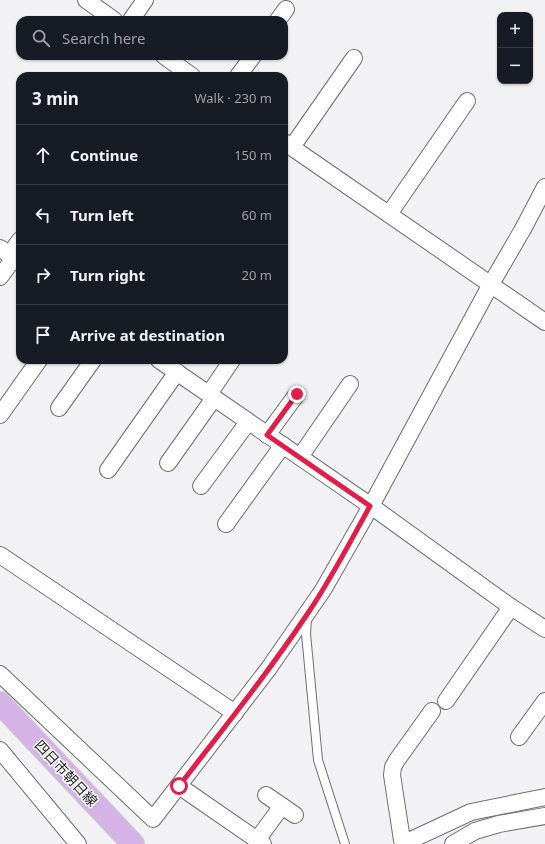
<!DOCTYPE html>
<html lang="en">
<head>
<meta charset="utf-8">
<style>
	body { margin:0; font-family:"Noto Sans","Noto Sans JP",sans-serif; background:#242831; color:#f1f3f6 }
	.controls { position:absolute; right:12px; top:12px; display:grid; overflow:hidden; border-radius:8px; box-shadow:0 1px 3px #0004 }
	.controls button { width:36px; height:36px; display:grid; place-items:center; padding:0; border:0; border-bottom:1px solid #363941; background:#171b24; color:#f1f3f6; font:20px sans-serif }
	.stop { position:absolute; width:12px; height:12px; margin:-9px; border:3px solid #e11d48; border-radius:50%; background:#fff }
	.stop.end { background:#e11d48; border-color:#fff; box-shadow:0 1px 4px #0008 }
	.list { margin:0; padding:0; list-style:none }
	h2 { display:flex; justify-content:space-between; align-items:center; height:52px; margin:0; padding:0 16px; font-size:17px }
	h2 small { font-size:13px; font-weight:400; color:#9ea1a6 }
	.list li { display:grid; grid-template-columns:26px 1fr auto; gap:12px; align-items:center; box-sizing:border-box; height:60px; padding:0 16px; border-top:1px solid #363941 }
	.list b { display:block; font-size:15px; white-space:nowrap }
	.list em { font-size:13px; font-style:normal; color:#9ea1a6 }
	.icon { flex:none; width:22px; height:22px; fill:none; stroke:currentColor; stroke-width:2; stroke-linecap:round; stroke-linejoin:round }
	.map { position:relative; flex:none; width:545px; height:844px; overflow:hidden }
	.search { position:absolute; background:#171b24; box-shadow:0 1px 3px #0004; left:16px; top:16px; width:272px; height:44px; display:flex; align-items:center; gap:10px; box-sizing:border-box; padding:0 14px; border-radius:12px; color:#9ea1a6; font-size:15px }
	.panel { position:absolute; background:#171b24; box-shadow:0 1px 3px #0004; left:16px; top:72px; width:272px; height:292px; border-radius:12px }
	.map>svg:first-child { display:block }
	.lines { fill:none; stroke-linecap:round; stroke-linejoin:round }
	.lane-casing { stroke:#6f6f72; stroke-width:10 }
	.street-casing { stroke:#6f6f72; stroke-width:18 }
	.primary-casing { stroke:#cecece; stroke-width:24 }
	.lane { stroke:#fff; stroke-width:8 }
	.street { stroke:#fff; stroke-width:16 }
	.primary { stroke:#d5b3e7; stroke-width:22 }
	.route { stroke:#e11d48; stroke-width:5 }
	.labels { text-anchor:middle; stroke-width:3; stroke-linejoin:round; paint-order:stroke }
	.street-label { font-size:14px; fill:#212122; stroke:#fff }
</style>
</head>
<body>
<div class="map">
<svg width="545" height="844" viewBox="0 0 545 844">
	<rect width="100%" height="100%" fill="#f2f2f5"/>
	<g class="lines">
		<defs>
			<polyline id="lane" points="307,618 306,634 318,760 345,844"/>
			<g id="street">
				<polyline points="86,0 114,20"/>
				<polyline points="131,20 145,0"/>
				<polyline points="278,20 286,9"/>
				<polyline points="164,56 192,76"/>
				<polyline points="238,76 253,56"/>
				<polyline points="284,142 545,322"/>
				<polyline points="292,147 354,58"/>
				<polyline points="389,214 467,101"/>
				<polyline points="0,248 20,263"/>
				<polyline points="9,255 20,240"/>
				<polyline points="0,277 14,258"/>
				<polyline points="159,360 371,506 511,607 545,629"/>
				<polyline points="209,394 232,360"/>
				<polyline points="59,408 93,360"/>
				<polyline points="0,415 39,360"/>
				<polyline points="267,435 297,394"/>
				<polyline points="300,457 350,384"/>
				<polyline points="168,463 214,398"/>
				<polyline points="108,470 177,372"/>
				<polyline points="201,486 248,422"/>
				<polyline points="226,524 283,445"/>
				<polyline points="0,555 235,713"/>
				<polyline points="0,674 153,819 269,668 323,590 371,506 491,284 523,229 545,187"/>
				<polyline points="446,701 511,607"/>
				<polyline points="432,711 397,760 393,767 392,775 402,840 411,840 471,812 545,797"/>
				<polyline points="519,737 545,701"/>
				<polyline points="0,750 78,844"/>
				<polyline points="179,786 263,844"/>
				<polyline points="266,795 295,815"/>
				<polyline points="257,840 282,806"/>
				<polyline points="453,844 475,831 499,824 545,816"/>
			</g>
			<polyline id="primary" points="0,703 133,844"/>
		</defs>
		<use href="#lane" class="lane-casing"/>
		<use href="#street" class="street-casing"/>
		<use href="#primary" class="primary-casing"/>
		<use href="#lane" class="lane"/>
		<use href="#street" class="street"/>
		<use href="#primary" class="primary"/>
	</g>
	<g class="lines">
		<path class="route" d="M179 786C223 729 268 673 308 613 331 579 350 542 370 506L267 435 297 394"/>
	</g>
	<g class="labels">
		<g class="street-label">
			<text transform="translate(66 773) rotate(47)" y="5">四日市朝日線</text>
		</g>
	</g>
</svg>
<div class="controls">
<button>+</button>
<button>−</button>
</div>
<div class="stop" style="left:179px;top:786px"></div>
<div class="stop end" style="left:297px;top:394px"></div>
<div class="search"><svg class="icon" aria-label="search" viewBox="0 0 24 24"><circle cx="10" cy="10" r="6"/><path d="M15 15l6 6"/></svg>Search here</div>
<section class="panel">
<h2>3 min<small>Walk · 230 m</small></h2>
<ul class="list">
<li><svg class="icon" aria-label="ahead" viewBox="0 0 24 24"><path d="M12 20V5M6 11l6-6 6 6"/></svg><div><b>Continue</b></div><em>150 m</em></li>
<li><svg class="icon" aria-label="left" viewBox="0 0 24 24"><path d="M17 20v-9H6M10 6l-5 5 5 5"/></svg><div><b>Turn left</b></div><em>60 m</em></li>
<li><svg class="icon" aria-label="right" viewBox="0 0 24 24"><path d="M7 20v-9h11M14 6l5 5-5 5"/></svg><div><b>Turn right</b></div><em>20 m</em></li>
<li><svg class="icon" aria-label="arrive" viewBox="0 0 24 24"><path d="M6 21V4h12l-3 4 3 4H6"/></svg><div><b>Arrive at destination</b></div></li>
</ul>
</section>
</div>
</body>
</html>
